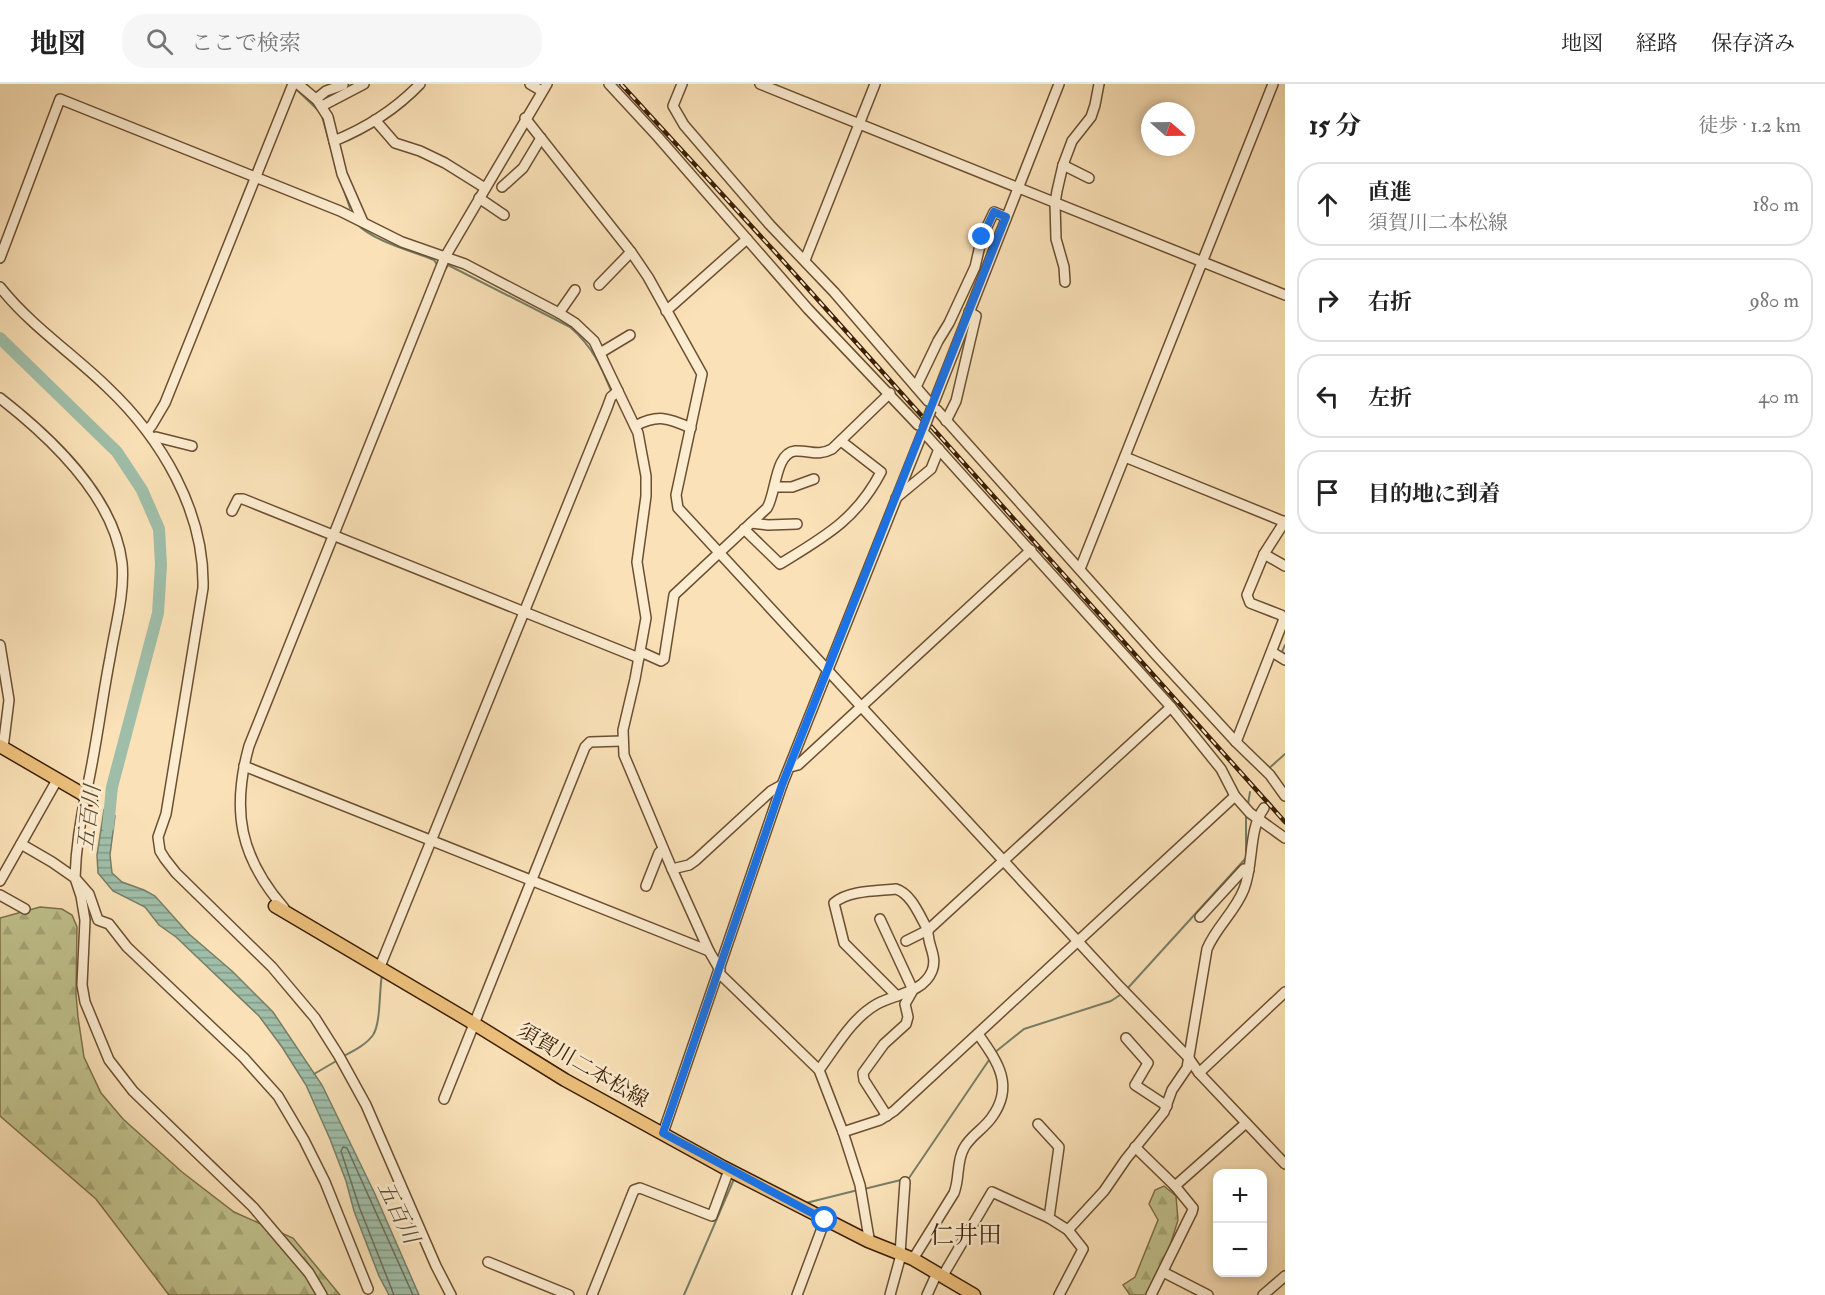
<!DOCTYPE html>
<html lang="ja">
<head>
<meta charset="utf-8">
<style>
	body { margin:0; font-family:"IM FELL Double Pica","Noto Serif JP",serif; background:#f6f6f6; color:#222 }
	.controls { position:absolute; right:18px; bottom:18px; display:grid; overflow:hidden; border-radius:12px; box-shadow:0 3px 9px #0003 }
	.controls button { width:54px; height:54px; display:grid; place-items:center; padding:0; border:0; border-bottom:2px solid #e0e0e0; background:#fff; color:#222; font:30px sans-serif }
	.compass { position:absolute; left:1141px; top:18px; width:54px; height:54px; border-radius:50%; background:#fff; box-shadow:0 3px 9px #0003; rotate:110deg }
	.stop { position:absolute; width:18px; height:18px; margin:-14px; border:4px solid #1a73e8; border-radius:50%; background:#fff }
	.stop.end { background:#1a73e8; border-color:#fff; box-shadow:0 2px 6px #0008 }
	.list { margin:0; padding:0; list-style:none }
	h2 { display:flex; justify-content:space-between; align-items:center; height:78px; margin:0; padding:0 24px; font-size:26px }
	h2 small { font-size:20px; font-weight:400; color:#767676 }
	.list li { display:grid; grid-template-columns:39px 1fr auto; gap:18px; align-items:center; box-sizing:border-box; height:84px; margin:0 12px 12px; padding:0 12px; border:2px solid #e0e0e0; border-radius:24px }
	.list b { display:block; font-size:22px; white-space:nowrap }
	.list p { margin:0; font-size:20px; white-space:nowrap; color:#767676 }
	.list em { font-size:20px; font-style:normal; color:#767676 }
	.icon { flex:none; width:33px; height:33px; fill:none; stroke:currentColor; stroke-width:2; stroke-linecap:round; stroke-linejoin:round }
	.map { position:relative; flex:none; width:1285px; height:1211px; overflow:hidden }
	header { display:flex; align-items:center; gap:36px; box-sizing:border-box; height:84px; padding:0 30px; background:#fff; border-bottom:2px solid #e0e0e0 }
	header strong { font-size:28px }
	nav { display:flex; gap:33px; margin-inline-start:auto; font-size:21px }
	.search { width:420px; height:54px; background:#f6f6f6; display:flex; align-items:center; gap:15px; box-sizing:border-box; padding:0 21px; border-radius:24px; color:#767676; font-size:22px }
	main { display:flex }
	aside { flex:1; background:#fff }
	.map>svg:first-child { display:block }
	.forest { fill:url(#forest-firs); stroke:#7e7048; stroke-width:1.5 }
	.water { fill:url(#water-rules); stroke:#777e67; stroke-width:1.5 }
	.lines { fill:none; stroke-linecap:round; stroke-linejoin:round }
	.shore { stroke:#6d6e56; stroke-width:1.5 }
	.stream { stroke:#777e67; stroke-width:2 }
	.river { stroke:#9fbea9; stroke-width:12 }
	.minor-tunnel { stroke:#d4ba93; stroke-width:9; stroke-dasharray:9 4.5; stroke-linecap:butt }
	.minor-casing { stroke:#6b4f31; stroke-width:12 }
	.major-casing { stroke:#3b1e04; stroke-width:15 }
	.minor { stroke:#fcecd0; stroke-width:9 }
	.major { stroke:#edc07c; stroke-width:12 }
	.rail-casing { stroke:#3b1e04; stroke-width:4.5 }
	.rail { stroke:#fcecd0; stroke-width:2; stroke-dasharray:7; stroke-linecap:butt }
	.minor-bridge-casing { stroke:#6b4f31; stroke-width:12; stroke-linecap:butt }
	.minor-bridge { stroke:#fcecd0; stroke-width:9 }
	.route { stroke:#1a73e8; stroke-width:8 }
	.labels { text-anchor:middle; stroke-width:5; stroke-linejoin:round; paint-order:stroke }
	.street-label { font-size:21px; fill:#3b1e04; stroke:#fcecd0 }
	.water-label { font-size:22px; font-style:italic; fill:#594e36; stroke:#fcecd0 }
	.quarter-label { font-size:24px; fill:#3b1e04; stroke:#fcecd0 }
</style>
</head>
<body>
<header>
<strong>地図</strong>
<div class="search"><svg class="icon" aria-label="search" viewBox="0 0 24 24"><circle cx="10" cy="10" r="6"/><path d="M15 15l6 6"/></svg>ここで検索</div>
<nav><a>地図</a><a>経路</a><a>保存済み</a></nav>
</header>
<main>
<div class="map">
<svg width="1285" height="1211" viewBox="0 0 1285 1211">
	<defs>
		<pattern id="forest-firs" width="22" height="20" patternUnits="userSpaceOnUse" patternTransform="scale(1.5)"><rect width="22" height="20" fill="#c0c28d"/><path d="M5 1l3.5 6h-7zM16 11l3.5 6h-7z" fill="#a6a678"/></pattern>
		<pattern id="water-rules" width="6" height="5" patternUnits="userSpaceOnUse" patternTransform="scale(1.5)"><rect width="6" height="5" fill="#9fbea9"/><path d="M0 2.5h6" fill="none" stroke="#839a87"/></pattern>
	</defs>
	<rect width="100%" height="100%" fill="#fae1b7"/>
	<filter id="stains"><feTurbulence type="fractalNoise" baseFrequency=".00333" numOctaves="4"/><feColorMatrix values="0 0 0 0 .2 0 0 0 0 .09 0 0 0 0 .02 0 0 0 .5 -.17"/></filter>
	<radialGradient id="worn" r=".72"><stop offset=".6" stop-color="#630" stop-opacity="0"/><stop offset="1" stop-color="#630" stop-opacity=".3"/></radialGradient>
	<g class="forest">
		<polygon points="40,823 62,825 72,831 77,843 76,910 78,933 84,973 101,1009 123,1035 182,1088 234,1128 293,1154 340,1211 169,1211 96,1115 0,1032 0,834"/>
		<polygon points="1164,1102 1176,1112 1178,1136 1165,1178 1148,1211 1130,1211 1123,1201 1135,1193 1158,1136 1149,1120 1155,1106"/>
	</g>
	<polygon class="water" points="104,726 115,732 110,771 112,789 122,798 144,806 155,812 189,850 232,887 273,928 322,1001 374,1108 419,1211 389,1211 379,1192 354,1127 346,1097 330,1055 306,1001 282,963 259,932 176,853 159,841 145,823 113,807 98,789 97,771"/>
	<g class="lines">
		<polyline class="shore" points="394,1211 360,1125 341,1067 343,1063 347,1064 413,1211"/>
		<g class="stream">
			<polyline points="295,4 319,27"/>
			<polyline points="322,32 338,90"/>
			<polyline points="341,98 350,124"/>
			<path d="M357 140C373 157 412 167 434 176L438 182"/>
			<path d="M445 186 448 181 570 243C593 263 601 282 612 309"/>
			<polyline points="1285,561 1282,568 1285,570"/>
			<polyline points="1267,686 1285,670"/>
			<polyline points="1248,720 1250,708"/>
			<polyline points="1127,905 1246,774 1246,729"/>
			<polyline points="994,969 1024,945 1111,917 1123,909"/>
			<path d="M342 973C353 967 366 961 373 951 381 939 379 906 382 891"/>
			<polyline points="314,990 338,976"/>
			<polyline points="864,1105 909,1094 991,973"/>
			<polyline points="806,1119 858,1106"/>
			<polyline points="684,1211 734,1095"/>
		</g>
		<polyline class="river" points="0,254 117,368 142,406 159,445 161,481 158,529 112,703 108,743"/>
		<polyline class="minor-tunnel" points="1264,724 1274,715"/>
		<defs>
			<g id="minor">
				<polyline points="298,0 317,16 328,33 342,90 363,138"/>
				<polyline points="530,0 542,7"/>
				<polyline points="609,0 658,53 808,225 918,341"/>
				<polyline points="682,0 673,22 684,41 770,141 834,208 928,317"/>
				<polyline points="760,0 1285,211"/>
				<polyline points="316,15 326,7 343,1"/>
				<polyline points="322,22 364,0"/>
				<polyline points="525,34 631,168 648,193 702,290 676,411 678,424 1120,903 1188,973 1199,989 1285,1080"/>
				<polyline points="375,36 395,59 420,67 445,79 485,104"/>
				<path d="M334 57C366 44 396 25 420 0"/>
				<polyline points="1063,81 1089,94"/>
				<polyline points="502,103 523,84 541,54"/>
				<polyline points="479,114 504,131"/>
				<polyline points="0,174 60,15 340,127 402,158 465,180 559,229 575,239 594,257 638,349 646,392 646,412 637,478 646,534 635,595 623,646 624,671 672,785 709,867 720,886"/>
				<polyline points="805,176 875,0"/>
				<polyline points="1065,198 1064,183 1056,155 1055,119 1057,107 1063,81 1072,57 1091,33 1095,21 1099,0"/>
				<polyline points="599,201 631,168"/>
				<path d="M0 203C31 242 72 269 107 303 161 354 205 427 203 504L166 730 158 753 160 767 165 775 176 789 272 883 315 934 339 972 366 1021 436 1182 451 1211"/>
				<polyline points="666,227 747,155"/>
				<polyline points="559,229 575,206"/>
				<polyline points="600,269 630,251"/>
				<polyline points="916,303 938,257 949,239 975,183 982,153 994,128 1006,133"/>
				<path d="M0 314C50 353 114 412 122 479 125 509 115 543 110 574 102 615 97 658 88 700 81 731 76 762 75 794L89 810 98 836 109 840 127 863 244 974 278 1012 304 1056 325 1098 368 1205"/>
				<polyline points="931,326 1059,0"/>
				<polyline points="937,326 1156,571 1236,658 1270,691 1285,712"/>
				<polyline points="946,337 956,317 976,232 969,228"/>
				<path d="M635 342C658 330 668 334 691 344"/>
				<polyline points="147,347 152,341 165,319 293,0"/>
				<polyline points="926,351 1171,623 1221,685 1235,712 1250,729 1285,754"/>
				<polyline points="152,354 156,353 192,362"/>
				<polyline points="1125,373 1285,438"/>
				<polyline points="775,403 792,403 814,395"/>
				<polyline points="896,414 931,385 939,365"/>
				<polyline points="232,427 238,415 243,415 639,574"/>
				<polyline points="751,439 768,441 797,440"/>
				<path d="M744 445 780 480C824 453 856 436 881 388L841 357"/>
				<polyline points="1264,470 1285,482"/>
				<polyline points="1080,485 1273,0"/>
				<polyline points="0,561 9,616 3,664"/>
				<path d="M641 568 661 577 664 575 674 511 767 424C776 410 775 369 795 367 810 366 817 373 832 365L890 309"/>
				<polyline points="1272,568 1285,576"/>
				<polyline points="1236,658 1284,535 1281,531 1250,519 1247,511 1264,470 1285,437"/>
				<polyline points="244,682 709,867"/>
				<polyline points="790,683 798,681 1031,466"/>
				<polyline points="21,760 52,778 75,794 81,812 85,836 82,901 85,918 109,976 133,1007 253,1123 309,1189 322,1211"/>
				<polyline points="672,785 689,781 696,776 771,707 782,701"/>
				<polyline points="0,797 57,696"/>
				<polyline points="646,802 659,769 663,765"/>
				<polyline points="0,811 25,825"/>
				<path d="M284 824C240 773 231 727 249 662L445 173 547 0"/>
				<polyline points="1200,833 1244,785 1249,786"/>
				<polyline points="880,835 913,906 905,920 908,933 906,940 884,960 863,989 864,996 887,1032"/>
				<polyline points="379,885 607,324 611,313 618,307"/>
				<polyline points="719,889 819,986 843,1048 860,1101 869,1154 868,1157"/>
				<path d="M897 912 844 859 834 819C848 806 878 807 896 805 912 810 920 833 928 846L906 857"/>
				<polyline points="1126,954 1148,979 1135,1001 1167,1022"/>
				<path d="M819 986C836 963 852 934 877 920 895 910 923 909 932 887 938 872 927 861 928 846L1171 623"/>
				<polyline points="1199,989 1285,908"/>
				<polyline points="444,1015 585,663 590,658 622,657"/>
				<polyline points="1038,1040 1059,1063 1049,1134 1068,1146"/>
				<polyline points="843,1048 880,1036 894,1027 1235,712"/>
				<polyline points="663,1049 782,701 924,345"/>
				<polyline points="1135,1063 1175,1102 1246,1039"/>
				<polyline points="900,1170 905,1098"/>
				<path d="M913 1175 954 1109C960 1094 956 1078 964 1064 971 1051 984 1045 992 1033 1015 1001 997 977 978 950"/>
				<polyline points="488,1178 569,1211"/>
				<polyline points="1163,1188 1208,1211"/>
				<polyline points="942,1193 992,1108 1049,1134"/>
				<polyline points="592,1211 634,1106 640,1104 712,1132 729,1086"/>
				<polyline points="797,1211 825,1136"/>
				<polyline points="890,1211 901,1171"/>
				<polyline points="927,1211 937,1189"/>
				<path d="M1059 1211 1083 1165 1068 1146 1104 1107 1126 1075 1164 1028 1172 1006 1187 984 1207 865C1216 843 1235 828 1244 805 1254 780 1248 746 1264 724"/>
				<polyline points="1151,1211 1192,1128 1193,1124 1175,1102"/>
				<polyline points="1263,1211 1285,1192"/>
			</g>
			<g id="major">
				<polyline points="0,662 91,715"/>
				<polyline points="275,822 473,939 565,996 723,1083 868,1157 913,1175 974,1211"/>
			</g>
		</defs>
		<use href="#minor" class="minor-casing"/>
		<use href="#major" class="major-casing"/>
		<use href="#minor" class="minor"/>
		<use href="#major" class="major"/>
		<defs>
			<polyline id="rail" points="621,0 776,169 1285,738"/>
		</defs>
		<use href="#rail" class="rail-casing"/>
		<use href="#rail" class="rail"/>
		<defs>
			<polyline id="minor-bridge" points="924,345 931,326"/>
		</defs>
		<use href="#minor-bridge" class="minor-bridge-casing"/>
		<use href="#minor-bridge" class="minor-bridge"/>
	</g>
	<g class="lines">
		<polyline class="route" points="825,1136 663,1049 782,701 1006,133 994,128 982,153"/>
	</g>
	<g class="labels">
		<g class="street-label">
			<text transform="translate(583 981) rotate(30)" y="7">須賀川二本松線</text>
		</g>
		<g class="water-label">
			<text transform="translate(88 734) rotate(-83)" y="8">五百川</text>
			<text transform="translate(399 1128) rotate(64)" y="8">五百川</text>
		</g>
		<g class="quarter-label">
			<text x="966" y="1159">仁井田</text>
		</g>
	</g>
	<rect width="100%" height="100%" filter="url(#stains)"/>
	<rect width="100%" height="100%" fill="url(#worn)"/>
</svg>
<div class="controls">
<button>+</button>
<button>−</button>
</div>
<svg class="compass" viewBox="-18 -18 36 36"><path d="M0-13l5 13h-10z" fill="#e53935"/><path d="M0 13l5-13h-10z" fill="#767676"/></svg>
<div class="stop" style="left:825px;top:1136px"></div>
<div class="stop end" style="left:982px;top:153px"></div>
</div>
<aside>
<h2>15 分<small>徒歩 · 1.2 km</small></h2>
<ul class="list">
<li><svg class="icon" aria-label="ahead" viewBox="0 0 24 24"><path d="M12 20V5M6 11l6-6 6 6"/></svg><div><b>直進</b><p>須賀川二本松線</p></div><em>180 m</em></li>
<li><svg class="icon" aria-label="right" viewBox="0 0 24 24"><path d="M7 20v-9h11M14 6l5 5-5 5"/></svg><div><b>右折</b></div><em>980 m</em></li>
<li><svg class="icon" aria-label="left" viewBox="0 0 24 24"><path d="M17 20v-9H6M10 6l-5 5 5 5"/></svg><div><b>左折</b></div><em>40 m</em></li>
<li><svg class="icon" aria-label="arrive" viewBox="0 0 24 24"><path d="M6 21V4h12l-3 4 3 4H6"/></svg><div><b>目的地に到着</b></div></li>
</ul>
</aside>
</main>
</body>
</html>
